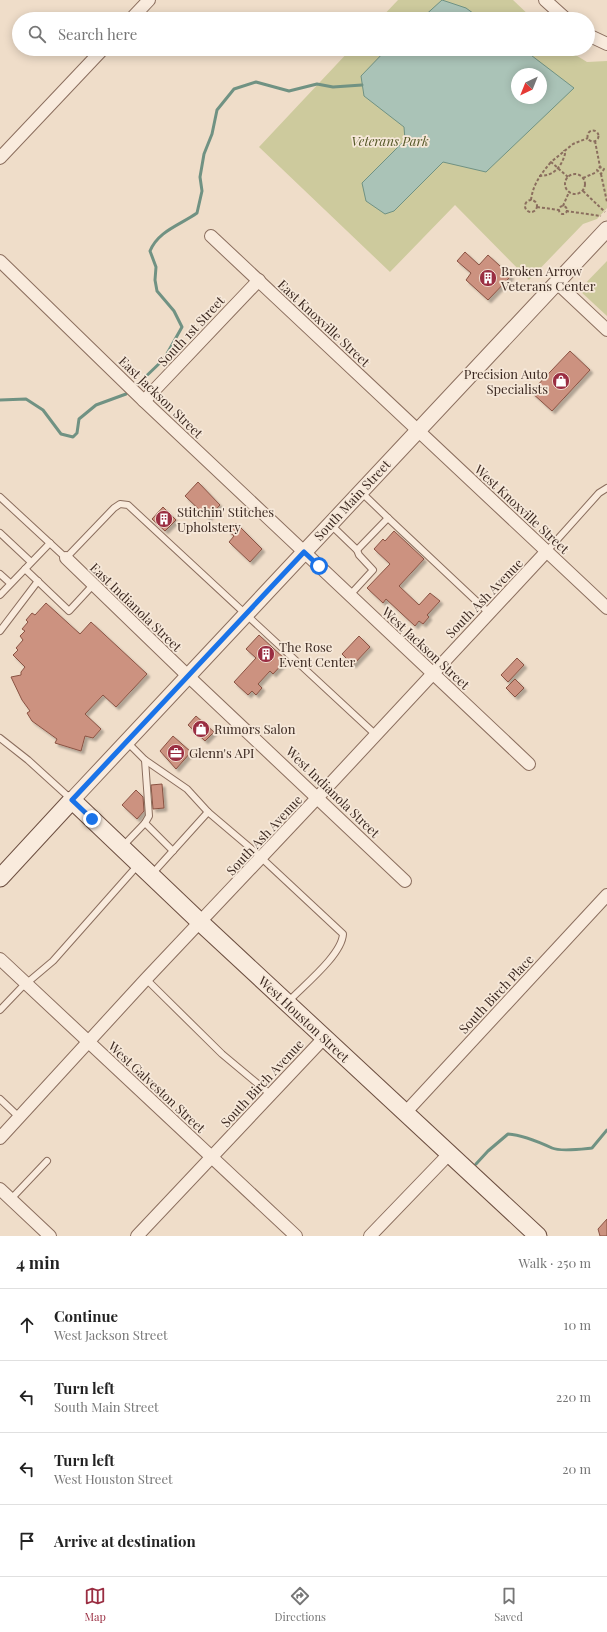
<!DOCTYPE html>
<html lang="en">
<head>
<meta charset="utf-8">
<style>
	body { margin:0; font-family:"Playfair Display",serif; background:#f2f2f2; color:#222 }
	.compass { position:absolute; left:511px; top:68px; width:36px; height:36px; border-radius:50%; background:#fff; box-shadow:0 2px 10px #0003; rotate:223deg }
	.stop { position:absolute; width:12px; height:12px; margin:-9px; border:3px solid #1a73e8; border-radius:50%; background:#fff }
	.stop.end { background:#1a73e8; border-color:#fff; box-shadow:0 1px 4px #0008 }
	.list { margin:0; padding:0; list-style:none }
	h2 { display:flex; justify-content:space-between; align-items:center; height:52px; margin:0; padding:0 16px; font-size:17px }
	h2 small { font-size:13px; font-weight:400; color:#767676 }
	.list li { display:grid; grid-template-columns:26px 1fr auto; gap:12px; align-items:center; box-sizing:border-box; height:72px; padding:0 16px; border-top:1px solid #e0e0e0 }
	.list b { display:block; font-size:15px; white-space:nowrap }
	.list p { margin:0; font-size:13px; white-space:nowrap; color:#767676 }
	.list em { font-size:13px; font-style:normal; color:#767676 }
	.icon { flex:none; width:22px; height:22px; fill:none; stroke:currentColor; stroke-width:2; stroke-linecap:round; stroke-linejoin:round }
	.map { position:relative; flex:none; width:607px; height:1236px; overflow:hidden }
	.search { position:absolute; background:#fff; box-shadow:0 2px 10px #0003; left:12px; right:12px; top:12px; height:44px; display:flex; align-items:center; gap:10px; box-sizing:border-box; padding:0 14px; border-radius:22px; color:#767676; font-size:15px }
	.sheet { height:340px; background:#fff }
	nav { display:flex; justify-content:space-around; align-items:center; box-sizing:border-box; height:56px; border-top:1px solid #e0e0e0; background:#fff; font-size:11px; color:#767676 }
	nav a { display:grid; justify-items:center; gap:2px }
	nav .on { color:#9a2e42 }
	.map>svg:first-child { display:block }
	.green { fill:#cdca9d; fill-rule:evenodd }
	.water { fill:#aac3b7; stroke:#709283; fill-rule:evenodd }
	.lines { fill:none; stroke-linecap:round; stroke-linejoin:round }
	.stream { stroke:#709283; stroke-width:3 }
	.building { fill:#cc9280; stroke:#8a5343; filter:url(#shadow) }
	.service-casing { stroke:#8b6e5e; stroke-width:8 }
	.minor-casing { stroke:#8b6e5e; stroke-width:14 }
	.tertiary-casing { stroke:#8b6e5e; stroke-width:17 }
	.secondary-casing { stroke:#6d4f41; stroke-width:19 }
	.path { stroke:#8b6e5e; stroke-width:2; stroke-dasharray:3 2; stroke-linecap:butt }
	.service { stroke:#f9ebdd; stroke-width:6 }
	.minor { stroke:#f9ebdd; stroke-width:12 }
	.tertiary { stroke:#f9ebdd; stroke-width:15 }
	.secondary { stroke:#f9ebdd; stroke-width:17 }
	.route { stroke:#1a73e8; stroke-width:5 }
	.labels { text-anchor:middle; stroke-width:3.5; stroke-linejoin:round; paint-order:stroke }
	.park-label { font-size:13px; font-style:italic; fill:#555828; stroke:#f6e8d9 }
	.poi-label { font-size:13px; fill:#3c2921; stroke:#f6e8d9; text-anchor:start }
	.street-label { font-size:13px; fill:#3c2921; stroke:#f6e8d9 }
</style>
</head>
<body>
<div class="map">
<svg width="607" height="1236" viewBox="0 0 607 1236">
	<defs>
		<filter id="shadow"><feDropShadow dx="3" dy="3" stdDeviation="1" flood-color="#0004"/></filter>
	</defs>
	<rect width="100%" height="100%" fill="#efddc9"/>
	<g class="green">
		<polygon points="398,0 513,0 533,19 380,19"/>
		<path d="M351 49H566L587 62 607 61V208L597 219 583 224 529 280 455 205 390 272 259 147ZM517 74H541V98H517Z"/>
		<polygon points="607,261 607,316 579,290"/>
	</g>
	<g class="water">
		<polygon points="442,0 466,8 481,19 421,19"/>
		<path d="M387 49H523L574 88 486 172 443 162 394 211 385 214 366 201 362 183 405 140 404 127 364 96 361 76ZM517 74H541V98H517Z"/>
	</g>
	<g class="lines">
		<g class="stream">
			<path d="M138 384 164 359 182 327 174 311 157 291 155 280 156 267 150 251C158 231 180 225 197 213L202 191 200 177 204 154 212 134 217 110 234 89 256 82 289 91 317 84 333 87 362 85"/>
			<polyline points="0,400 26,399 43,410 61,434 73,437 77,433 79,419 96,405 126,394"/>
			<path d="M476 1164 488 1151 508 1134C523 1135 539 1142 552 1148 561 1152 582 1149 592 1148L607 1130"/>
		</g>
	</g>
	<g class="building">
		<polygon points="465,252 479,265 488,255 511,276 488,300 466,280 471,273 457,261"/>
		<polygon points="570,351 590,370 552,411 531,392"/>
		<polygon points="198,482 220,505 208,518 185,496"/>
		<polygon points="163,507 176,520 165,531 152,519"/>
		<polygon points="236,523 262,549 250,562 229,542 234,536 228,531"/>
		<polygon points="394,531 424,559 399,586 419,605 430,593 440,601 427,615 429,617 423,624 419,621 415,626 386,599 383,603 367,588 390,564 374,549 383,539 385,541"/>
		<polygon points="46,603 80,634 91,622 147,674 116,707 103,695 85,714 101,729 93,738 85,736 81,751 55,743 57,739 32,721 27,713 30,711 22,700 11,677 21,675 21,672 25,667 13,655 18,650 16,648 23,640 20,636 25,631 22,629 28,622 26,620 32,613 35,615"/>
		<polygon points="259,635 286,660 273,674 270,671 258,684 262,688 256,695 252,691 248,695 234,682 256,658 246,649"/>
		<polygon points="359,636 370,647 353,665 342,654"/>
		<polygon points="517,658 524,665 508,682 501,675"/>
		<polygon points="515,679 524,688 515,697 506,688"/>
		<polygon points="196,716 214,732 205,741 188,725"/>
		<polygon points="173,736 191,752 176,769 160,751"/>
		<polygon points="162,784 164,808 153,809 151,785"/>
		<polygon points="136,790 143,797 144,811 137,819 122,805"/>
		<polygon points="607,1219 607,1236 600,1236 598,1229"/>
	</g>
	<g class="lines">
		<defs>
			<g id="service">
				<polyline points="0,497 66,558 114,508 120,504 128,505 376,735"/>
				<polyline points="388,518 489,613"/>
				<polyline points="330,524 357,550 359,555 373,570 350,595"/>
				<polyline points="0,533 31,562"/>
				<polyline points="357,550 388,518 361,492"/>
				<polyline points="547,551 599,493 607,488"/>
				<polyline points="25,569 69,611 93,585"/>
				<polyline points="0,574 10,583"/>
				<polyline points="0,595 50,543"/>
				<polyline points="0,631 38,581"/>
				<polyline points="0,738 28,760 72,800"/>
				<polyline points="127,742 145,760 149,816 145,823"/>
				<polyline points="145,760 187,789 208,812"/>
				<polyline points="122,847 145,823 173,851"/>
				<path d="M152 874 208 812 254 851 343 934C342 955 303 986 288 1002"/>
				<polyline points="146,979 222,1054 270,1094"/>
				<polyline points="0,1010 21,988 53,961 138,865"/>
				<polyline points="0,1099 19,1117"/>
				<polyline points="11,1199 47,1161"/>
			</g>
			<g id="minor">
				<polyline points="545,0 566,19"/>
				<polyline points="131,19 149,0"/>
				<polyline points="588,35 607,44"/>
				<polyline points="0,158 103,49"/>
				<polyline points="211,236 607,608"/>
				<polyline points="0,261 144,401 529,764"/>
				<polyline points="557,283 607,330"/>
				<polyline points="144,401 259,280"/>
				<polyline points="66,558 188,676 405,881"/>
				<polyline points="0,959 296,1236"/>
				<polyline points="405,1113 607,895"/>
				<polyline points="0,1138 146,979 318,797 547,551"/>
				<polyline points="0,1189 50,1236"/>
				<polyline points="137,1236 324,1038"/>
				<polyline points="370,1236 449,1154"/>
			</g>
			<polyline id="tertiary" points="72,800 607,229"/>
			<polyline id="secondary" points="0,878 72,800 200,922 538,1236"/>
		</defs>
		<use href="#service" class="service-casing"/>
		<use href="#minor" class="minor-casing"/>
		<use href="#tertiary" class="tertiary-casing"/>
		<use href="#secondary" class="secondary-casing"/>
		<g class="path">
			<circle cx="593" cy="136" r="5.5"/>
			<polyline points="595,141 600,167 597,170 601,174 604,169 600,167"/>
			<circle cx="575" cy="184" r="10"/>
			<polyline points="601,174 607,202"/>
			<path d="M539 176C553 176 561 168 565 154L564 150"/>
			<polyline points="568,177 551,162 573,144 588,138"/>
			<polyline points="583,178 597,172"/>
			<polyline points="583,191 605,212"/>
			<circle cx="531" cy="206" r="6"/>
			<path d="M531 200C533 184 541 174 551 162"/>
			<polyline points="563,206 569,192"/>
			<circle cx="563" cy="210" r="4"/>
			<polyline points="537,207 559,210"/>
			<polyline points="566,211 601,216"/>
		</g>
		<use href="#service" class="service"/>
		<use href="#minor" class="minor"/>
		<use href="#tertiary" class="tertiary"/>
		<use href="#secondary" class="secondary"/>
	</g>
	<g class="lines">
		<polyline class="route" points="92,819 72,800 304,552 319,566"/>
	</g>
	<defs>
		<symbol id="building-disc" viewBox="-11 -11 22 22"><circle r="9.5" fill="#9a2e42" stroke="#f6e8d9"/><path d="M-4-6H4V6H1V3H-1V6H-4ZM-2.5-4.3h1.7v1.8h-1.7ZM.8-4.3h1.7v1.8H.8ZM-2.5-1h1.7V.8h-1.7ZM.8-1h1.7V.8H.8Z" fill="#fff"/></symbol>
		<symbol id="shop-disc" viewBox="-11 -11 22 22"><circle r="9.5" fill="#9a2e42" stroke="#f6e8d9"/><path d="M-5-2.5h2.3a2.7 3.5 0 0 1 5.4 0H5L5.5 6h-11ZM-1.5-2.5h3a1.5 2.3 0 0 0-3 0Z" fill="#fff"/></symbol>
		<symbol id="office-disc" viewBox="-11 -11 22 22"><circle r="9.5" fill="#9a2e42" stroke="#f6e8d9"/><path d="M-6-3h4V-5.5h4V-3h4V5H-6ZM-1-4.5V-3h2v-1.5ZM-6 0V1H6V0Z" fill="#fff"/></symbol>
	</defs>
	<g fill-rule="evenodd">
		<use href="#building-disc" x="478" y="268" width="20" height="20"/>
		<use href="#shop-disc" x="551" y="371" width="20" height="20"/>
		<use href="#building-disc" x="154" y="509" width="20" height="20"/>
		<use href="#building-disc" x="256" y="644" width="20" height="20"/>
		<use href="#shop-disc" x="191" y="719" width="20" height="20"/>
		<use href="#office-disc" x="166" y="743" width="20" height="20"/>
	</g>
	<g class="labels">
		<g class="park-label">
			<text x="390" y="146">Veterans Park</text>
		</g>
		<g class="poi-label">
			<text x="501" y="276">Broken Arrow<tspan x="501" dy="15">Veterans Center</tspan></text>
			<text x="548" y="379" text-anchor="end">Precision Auto<tspan x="548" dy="15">Specialists</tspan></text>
			<text x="177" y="517">Stitchin' Stitches<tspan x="177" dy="15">Upholstery</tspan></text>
			<text x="279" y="652">The Rose<tspan x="279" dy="15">Event Center</tspan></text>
			<text x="214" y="734">Rumors Salon</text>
			<text x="189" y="758">Glenn's API</text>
		</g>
		<g class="street-label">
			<text transform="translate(324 323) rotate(43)" y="5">East Knoxville Street</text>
			<text transform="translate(191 331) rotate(-47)" y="5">South 1st Street</text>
			<text transform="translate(161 397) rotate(44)" y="5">East Jackson Street</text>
			<text transform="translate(352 500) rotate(-47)" y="5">South Main Street</text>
			<text transform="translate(522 509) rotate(43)" y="5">West Knoxville Street</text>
			<text transform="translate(484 598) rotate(-46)" y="5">South Ash Avenue</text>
			<text transform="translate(136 607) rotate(44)" y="5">East Indianola Street</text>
			<text transform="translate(426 648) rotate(43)" y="5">West Jackson Street</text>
			<text transform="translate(333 792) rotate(44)" y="5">West Indianola Street</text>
			<text transform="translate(264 835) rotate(-47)" y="5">South Ash Avenue</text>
			<text transform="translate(496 994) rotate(-47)" y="5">South Birch Place</text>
			<text transform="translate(304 1019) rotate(43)" y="5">West Houston Street</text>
			<text transform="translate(262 1083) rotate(-47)" y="5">South Birch Avenue</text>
			<text transform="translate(157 1087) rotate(43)" y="5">West Galveston Street</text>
		</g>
	</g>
</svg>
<svg class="compass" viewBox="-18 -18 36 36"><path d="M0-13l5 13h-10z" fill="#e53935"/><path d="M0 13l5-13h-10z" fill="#767676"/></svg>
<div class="stop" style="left:319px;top:566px"></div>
<div class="stop end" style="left:92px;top:819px"></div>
<div class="search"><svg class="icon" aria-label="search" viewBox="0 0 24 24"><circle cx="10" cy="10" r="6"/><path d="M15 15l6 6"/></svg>Search here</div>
</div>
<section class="sheet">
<h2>4 min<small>Walk · 250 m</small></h2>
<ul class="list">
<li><svg class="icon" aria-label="ahead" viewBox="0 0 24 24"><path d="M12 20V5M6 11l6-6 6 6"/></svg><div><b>Continue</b><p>West Jackson Street</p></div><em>10 m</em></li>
<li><svg class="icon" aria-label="left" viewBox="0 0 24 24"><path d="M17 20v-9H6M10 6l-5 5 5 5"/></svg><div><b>Turn left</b><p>South Main Street</p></div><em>220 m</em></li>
<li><svg class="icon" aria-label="left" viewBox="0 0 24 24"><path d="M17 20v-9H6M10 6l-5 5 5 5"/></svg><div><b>Turn left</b><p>West Houston Street</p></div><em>20 m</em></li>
<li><svg class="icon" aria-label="arrive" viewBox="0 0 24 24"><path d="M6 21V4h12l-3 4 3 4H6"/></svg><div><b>Arrive at destination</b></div></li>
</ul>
</section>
<nav>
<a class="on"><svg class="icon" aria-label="map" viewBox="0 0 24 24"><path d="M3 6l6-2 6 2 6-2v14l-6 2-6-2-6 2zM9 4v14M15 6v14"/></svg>Map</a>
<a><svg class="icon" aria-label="directions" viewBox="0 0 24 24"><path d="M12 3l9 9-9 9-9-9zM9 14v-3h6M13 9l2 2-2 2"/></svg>Directions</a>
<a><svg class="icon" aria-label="saved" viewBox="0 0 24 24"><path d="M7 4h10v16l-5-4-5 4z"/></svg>Saved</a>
</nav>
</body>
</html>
